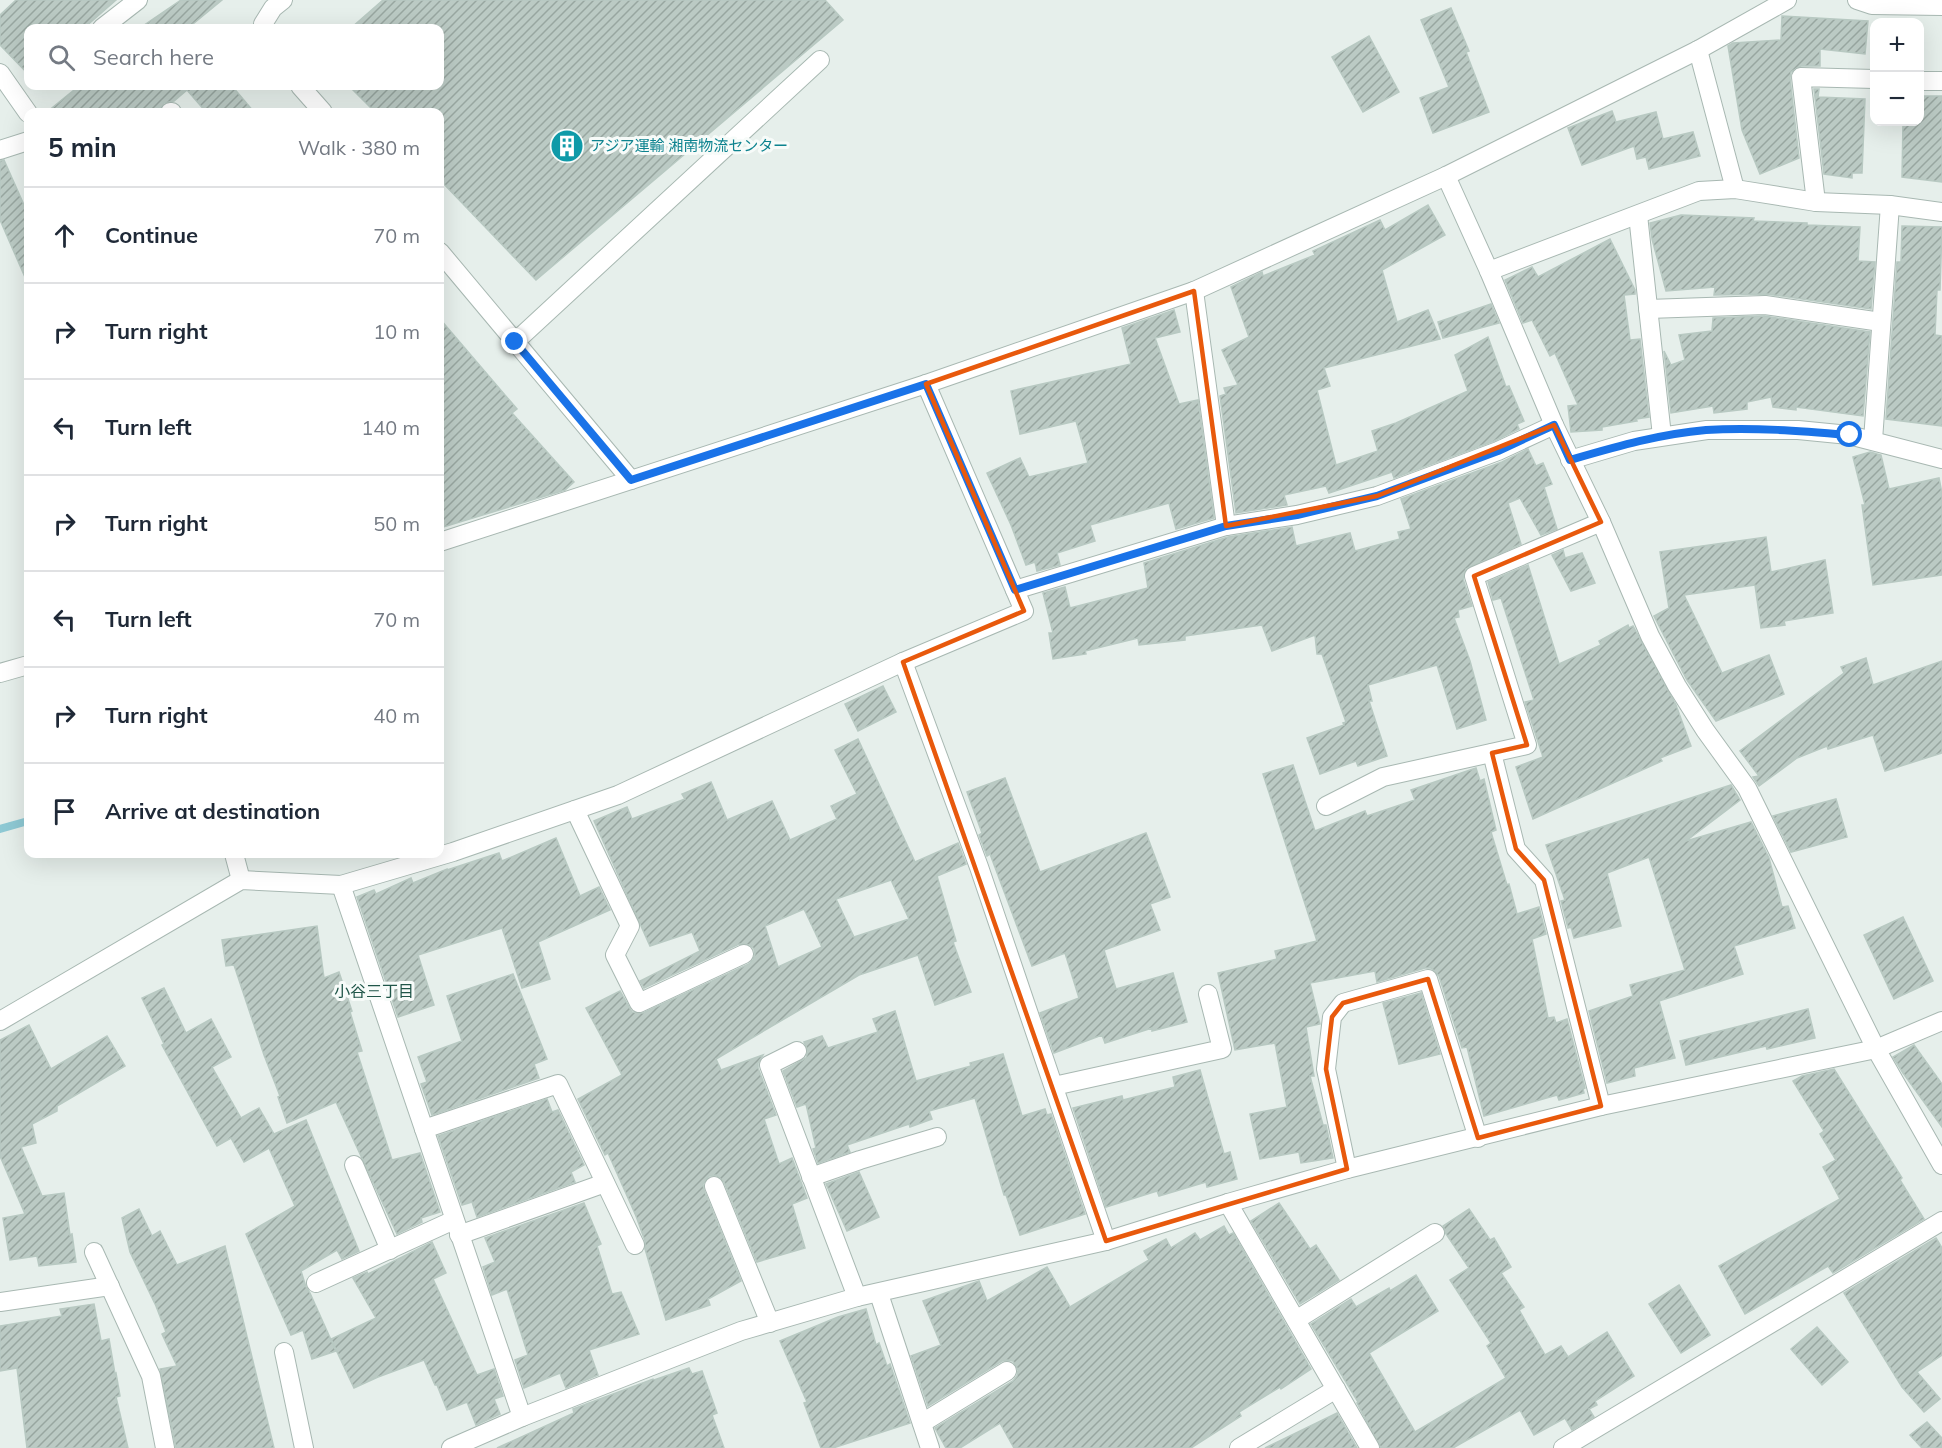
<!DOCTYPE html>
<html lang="en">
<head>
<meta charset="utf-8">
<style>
	body { margin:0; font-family:Mulish,"Noto Sans JP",sans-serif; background:#f2f2f3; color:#1f2937 }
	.controls { position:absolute; right:18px; top:18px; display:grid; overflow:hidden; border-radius:12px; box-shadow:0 6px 24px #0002 }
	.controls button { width:54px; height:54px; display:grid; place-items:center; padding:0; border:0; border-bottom:2px solid #e0e1e3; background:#fff; color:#1f2937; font:30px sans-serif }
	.stop { position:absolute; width:18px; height:18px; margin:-14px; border:4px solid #1a73e8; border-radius:50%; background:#fff }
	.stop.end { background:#1a73e8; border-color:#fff; box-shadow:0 2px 6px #0008 }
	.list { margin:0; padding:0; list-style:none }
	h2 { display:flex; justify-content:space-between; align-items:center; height:78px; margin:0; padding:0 24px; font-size:26px }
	h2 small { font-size:20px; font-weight:400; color:#747a83 }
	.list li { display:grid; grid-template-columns:39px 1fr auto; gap:18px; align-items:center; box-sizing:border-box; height:96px; padding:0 24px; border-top:2px solid #e0e1e3 }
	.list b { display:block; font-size:22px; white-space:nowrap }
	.list em { font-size:20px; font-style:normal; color:#747a83 }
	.icon { flex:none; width:33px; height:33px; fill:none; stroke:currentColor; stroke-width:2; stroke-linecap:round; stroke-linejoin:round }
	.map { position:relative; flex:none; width:1942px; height:1448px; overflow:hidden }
	.search { position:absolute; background:#fff; box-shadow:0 6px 24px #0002; left:24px; top:24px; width:420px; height:66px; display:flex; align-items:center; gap:15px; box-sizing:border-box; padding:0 21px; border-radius:12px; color:#747a83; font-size:22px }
	.panel { position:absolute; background:#fff; box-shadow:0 6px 24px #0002; left:24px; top:108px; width:420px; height:750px; border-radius:12px }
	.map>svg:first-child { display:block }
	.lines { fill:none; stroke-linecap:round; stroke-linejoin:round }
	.stream { stroke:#8ec9d4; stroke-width:8 }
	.building { fill:url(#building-hatch); stroke:#b8c9c2; stroke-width:1.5; fill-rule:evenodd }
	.minor-casing { stroke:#a8b8b2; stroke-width:20 }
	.minor { stroke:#fff; stroke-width:18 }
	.route { stroke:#1a73e8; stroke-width:8 }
	.marked { fill:none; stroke:#e8590c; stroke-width:4.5; stroke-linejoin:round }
	.labels { text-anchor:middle; stroke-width:6; stroke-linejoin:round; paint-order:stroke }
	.culture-label { font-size:15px; fill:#0d838f; stroke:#f7fbf9; text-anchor:start }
	.neighbourhood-label { font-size:16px; fill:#1f5548; stroke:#f7fbf9 }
</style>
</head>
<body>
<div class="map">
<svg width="1942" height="1448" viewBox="0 0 1942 1448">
	<defs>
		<pattern id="building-hatch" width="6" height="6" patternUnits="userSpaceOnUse" patternTransform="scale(1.5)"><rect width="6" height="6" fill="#bbcac4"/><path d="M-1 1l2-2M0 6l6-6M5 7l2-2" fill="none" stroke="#98a6a0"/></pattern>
	</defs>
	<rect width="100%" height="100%" fill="#e6efeb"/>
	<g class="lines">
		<polyline class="stream" points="0,829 28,821"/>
	</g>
	<g class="building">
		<polygon points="16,0 116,0 84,28 28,28 28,74 0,45 0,15"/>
		<polygon points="181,0 222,0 188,28 140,28"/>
		<polygon points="383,0 825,0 843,20 536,280 440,180 440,112 375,112 349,86 440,86 440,28 351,28"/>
		<polygon points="1451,8 1469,51 1466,52 1489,112 1433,133 1420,98 1449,87 1421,20"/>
		<polygon points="1782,16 1868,21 1865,54 1820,49 1820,66 1801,66 1791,72 1790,78 1799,158 1760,174 1742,130 1728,46 1733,43 1781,40"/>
		<polygon points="1369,36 1399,92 1363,112 1332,57"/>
		<polygon points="79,86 232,86 254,112 206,112 187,90 174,101 164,103 159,112 47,112"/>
		<polygon points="1814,89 1819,89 1818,97 1865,99 1862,173 1852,173 1852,178 1824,174"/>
		<polygon points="1921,96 1942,96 1942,182 1902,177 1903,122 1920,122"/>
		<polygon points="1612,111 1616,122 1656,112 1663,139 1693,132 1700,156 1649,169 1646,157 1637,159 1634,146 1582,165 1568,128"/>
		<polygon points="4,160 28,214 28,284 0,220 0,161"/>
		<polygon points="1428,205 1445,235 1382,270 1397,322 1428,310 1440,339 1324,368 1330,386 1317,390 1336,465 1378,451 1372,431 1396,423 1468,391 1455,355 1488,337 1506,387 1509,386 1524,421 1517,424 1519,429 1494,441 1394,478 1392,472 1329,493 1326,486 1284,495 1287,505 1236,513 1220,396 1226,394 1224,388 1238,385 1222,350 1249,337 1231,287 1262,272 1263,276 1315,255 1313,251 1380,220 1385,230"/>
		<polygon points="1681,215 1754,218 1753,221 1807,223 1807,225 1860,227 1858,261 1875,262 1871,309 1767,294 1714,295 1715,287 1666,291 1652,239 1650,223"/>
		<polygon points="1902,226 1942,227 1940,290 1937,290 1935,335 1942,336 1942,426 1886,419 1897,262 1901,262"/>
		<polygon points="1610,239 1635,290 1635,294 1624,295 1630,340 1640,339 1649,417 1636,419 1637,421 1602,427 1602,430 1571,432 1568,406 1578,405 1555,353 1550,356 1532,320 1523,323 1505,280 1532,267 1538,277"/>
		<polygon points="1491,304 1499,323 1443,338 1438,322"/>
		<polygon points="1174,310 1180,332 1155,338 1179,404 1198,400 1214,518 1176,529 1169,503 1090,525 1095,541 1057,553 1060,565 1037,571 1035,562 1026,565 1011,525 987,473 1020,458 1029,477 1088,463 1076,421 1020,434 1011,391 1131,364 1122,328"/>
		<polygon points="1764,316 1870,332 1863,416 1796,407 1796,410 1773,407 1771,397 1747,402 1747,409 1714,413 1713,406 1671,413 1664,351 1671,365 1685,360 1679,335 1712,331 1713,318"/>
		<polygon points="440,319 517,409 512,413 574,482 565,490 440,528"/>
		<polygon points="1528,449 1536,466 1543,463 1552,484 1544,487 1557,529 1541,535 1520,498 1508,503 1521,544 1466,569 1463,579 1472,606 1458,610 1459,617 1454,618 1470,661 1486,720 1457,729 1437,665 1368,685 1372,701 1369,701 1387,756 1358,766 1356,761 1320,774 1307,738 1344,725 1343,723 1346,722 1322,654 1317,654 1315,635 1272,651 1262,625 1185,636 1185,640 1139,645 1138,638 1085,651 1086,654 1053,659 1049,633 1053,633 1043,593 1065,587 1070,608 1148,588 1144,563 1228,537 1292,527 1296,546 1350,533 1355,551 1400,539 1398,532 1411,529 1401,499 1502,462"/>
		<polygon points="1870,452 1881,455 1889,489 1939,478 1942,493 1942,575 1873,585 1862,505 1865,505 1853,457"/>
		<polygon points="1766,537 1771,572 1825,560 1833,613 1784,621 1785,625 1761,628 1755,585 1684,595 1722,673 1769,655 1784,694 1716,721 1687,680 1654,616 1669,608 1660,552"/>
		<polygon points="1563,550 1565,558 1582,553 1595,583 1571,591 1552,555"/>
		<polygon points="1528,565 1559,664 1601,645 1599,641 1628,625 1629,628 1633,626 1676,705 1691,746 1660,758 1662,761 1533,819 1516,767 1543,757 1525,702 1534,700 1501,598 1493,600 1488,582"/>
		<polygon points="1866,658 1873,685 1942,661 1942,753 1885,771 1873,735 1828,749 1827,746 1797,758 1759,786 1753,777 1759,776 1740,751 1844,673 1841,667"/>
		<polygon points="883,686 896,712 858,731 845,704"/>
		<path d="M858 739 915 862 958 843 966 864 937 876 956 941 953 942 971 992 935 1005 918 955 859 975 716 1059 721 1070 763 1055 758 1063V1068L776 1115 764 1119 779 1164 792 1158 807 1198 792 1204 805 1248 757 1262 724 1182 716 1175 709 1176 703 1184 704 1190 741 1281 708 1299 710 1305 666 1320 645 1249V1241L636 1216 608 1153 605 1155 578 1099 622 1075 586 1008 620 991 632 1012 643 1013 749 964 753 960 755 954 754 949 750 945 739 944 644 988 640 981 700 951 692 932 650 946 594 821 627 807 632 819 685 799 682 794 711 782 727 820 772 801 790 840 837 819 831 806 857 794 835 750ZM891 880 909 919 854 937 836 899ZM804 909 822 947 778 967 765 926Z"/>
		<polygon points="1293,765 1315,831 1365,811 1367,816 1415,800 1411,790 1476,768 1480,781 1484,779 1496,830 1491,832 1507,885 1509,884 1517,914 1539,907 1546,934 1532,939 1548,1018 1554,1017 1556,1023 1567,1019 1585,1088 1583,1089 1584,1093 1559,1100 1557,1095 1484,1116 1467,1047 1462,1048 1439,976 1431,968 1425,968 1377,982 1375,971 1310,983 1320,1024 1306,1027 1314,1076 1310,1076 1323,1125 1326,1125 1333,1158 1301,1163 1299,1152 1260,1159 1250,1114 1287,1107 1275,1043 1235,1050 1218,973 1277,959 1275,951 1317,941 1263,774"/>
		<polygon points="1005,778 1040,872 1146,833 1170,897 1150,904 1160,930 1104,950 1116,989 1173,973 1187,1022 1152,1031 1152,1028 1105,1043 1102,1035 1054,1053 1040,1013 1079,998 1065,953 1032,966 990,854 987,856 979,835 982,833 967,792"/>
		<polygon points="1731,785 1740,800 1686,841 1751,822 1769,858 1782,907 1788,906 1795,928 1734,946 1743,974 1659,1001 1675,1058 1634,1068 1635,1076 1607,1083 1589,1011 1633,996 1630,985 1685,970 1649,857 1607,873 1621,926 1574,938 1571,927 1568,928 1561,901 1565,900 1546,845"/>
		<polygon points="1836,799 1847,837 1791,852 1773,816"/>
		<polygon points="556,838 580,896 599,887 610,910 538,942 550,979 522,988 502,928 418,955 434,1005 398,1017 357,897 374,890 376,894 411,878 413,883 447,869 447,870 499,853 502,861"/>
		<polygon points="1903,917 1933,981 1894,999 1864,935"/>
		<polygon points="317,926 324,978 339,972 352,1011 350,1012 362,1051 357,1052 392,1160 420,1153 440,1212 421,1218 422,1222 397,1234 336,1102 287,1123 278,1097 280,1096 264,1055 234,965 226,966 222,940"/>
		<polygon points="513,974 547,1059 534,1064 539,1078 432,1115 421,1084 427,1082 418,1057 462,1041 447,996"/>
		<polygon points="164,988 186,1033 211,1019 231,1057 212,1067 241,1118 259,1108 274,1134 306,1120 359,1251 342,1259 337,1250 301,1271 306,1287 310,1293 336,1351 312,1359 303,1330 291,1335 246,1234 295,1206 269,1148 244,1162 231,1138 217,1146 162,1045 164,1044 142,998"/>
		<polygon points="1421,993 1440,1054 1399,1064 1383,1003"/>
		<polygon points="1808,1009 1815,1038 1767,1049 1766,1046 1686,1065 1680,1041"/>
		<polygon points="895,1011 916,1081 971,1066 970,1063 1003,1054 1022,1116 1045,1109 1047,1115 1051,1114 1085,1214 1020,1235 1006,1195 1004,1195 975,1098 929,1111 932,1119 910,1127 909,1124 847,1145 850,1152 818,1163 813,1149 816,1148 806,1104 797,1107 783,1071 806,1058 808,1051 804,1042 822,1036 828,1048 878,1032 873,1019"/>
		<polygon points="29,1025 51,1069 107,1036 125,1066 57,1106 57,1111 32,1124 36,1143 21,1147 42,1196 64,1193 70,1235 72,1234 76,1262 39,1266 37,1256 10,1260 3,1218 25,1214 0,1156 0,1040"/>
		<polygon points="1914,1045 1942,1084 1942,1127 1903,1073 1893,1057"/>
		<polygon points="1834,1069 1902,1178 1900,1180 1924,1219 1833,1273 1828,1266 1745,1314 1719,1266 1840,1199 1823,1167 1836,1160 1820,1134 1824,1131 1793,1081 1802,1076"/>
		<polygon points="1200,1070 1224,1154 1230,1152 1237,1179 1207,1187 1206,1182 1159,1196 1157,1191 1106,1207 1073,1108 1122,1096 1123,1100 1175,1087 1173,1077"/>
		<polygon points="547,1099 552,1112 558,1110 584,1165 571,1172 575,1182 477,1217 472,1202 462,1205 438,1136"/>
		<polygon points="859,1172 879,1217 847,1231 826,1184"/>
		<polygon points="584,1203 601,1244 597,1246 612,1294 621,1292 639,1334 589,1350 598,1375 566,1388 560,1373 524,1388 515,1360 528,1355 507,1289 492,1295 483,1267 495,1262 485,1238"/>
		<polygon points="1279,1203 1310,1249 1316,1245 1339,1280 1300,1304 1251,1221"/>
		<polygon points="139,1209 152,1236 160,1231 177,1265 225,1246 274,1448 176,1448 160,1369 177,1366 162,1334 166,1332 156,1306 130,1252 122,1218"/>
		<polygon points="1469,1209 1490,1240 1494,1238 1511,1267 1501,1273 1524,1307 1519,1310 1545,1355 1561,1346 1568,1357 1607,1332 1634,1376 1595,1401 1597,1405 1589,1409 1594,1417 1572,1430 1565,1418 1534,1435 1520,1410 1453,1448 1381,1448 1357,1403 1358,1402 1311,1324 1351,1299 1356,1307 1389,1288 1390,1291 1416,1275 1438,1311 1369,1353 1415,1432 1506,1378 1487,1346 1491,1343 1450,1280 1469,1268 1446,1234 1443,1226"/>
		<polygon points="1224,1226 1229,1235 1233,1233 1311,1369 1281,1389 1280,1387 1239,1412 1241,1416 1191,1448 1014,1448 1000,1423 960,1448 946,1448 935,1428 1013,1381 1017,1376 1018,1370 1013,1361 1007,1360 1002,1361 928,1406 911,1356 941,1345 923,1301 979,1281 987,1301 1047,1267 1070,1307 1149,1260 1144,1251 1166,1239 1171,1248 1195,1233 1200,1240"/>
		<polygon points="1936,1238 1942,1248 1942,1355 1917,1372 1940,1399 1924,1412 1902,1387 1844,1293"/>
		<polygon points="432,1242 446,1273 433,1279 477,1375 494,1369 503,1396 494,1399 500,1414 476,1425 467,1402 447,1410 437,1385 435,1385 424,1360 378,1377 354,1388 331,1339 376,1318 353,1278 367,1272 368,1274"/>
		<polygon points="1679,1285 1710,1335 1681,1353 1649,1304"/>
		<polygon points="94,1304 101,1341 109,1339 115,1374 116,1373 120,1396 116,1397 128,1448 27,1448 17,1368 0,1371 0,1326 62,1316 60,1309"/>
		<polygon points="866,1309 876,1345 879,1343 887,1366 890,1364 910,1423 833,1448 821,1448 804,1403 807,1402 780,1341 838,1317"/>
		<polygon points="1817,1327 1848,1362 1822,1385 1791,1349"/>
		<polygon points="689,1368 692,1374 702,1371 717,1413 712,1415 724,1448 497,1448 574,1413 573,1409 653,1379 654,1380"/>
		<polygon points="1337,1413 1357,1448 1265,1448"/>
		<polygon points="1927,1422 1942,1438 1942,1448 1922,1448 1910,1435"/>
	</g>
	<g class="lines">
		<defs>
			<g id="minor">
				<polyline points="1857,0 1872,5 1942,6"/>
				<polyline points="102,28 138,0"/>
				<polyline points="264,28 263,24 273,8 283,0"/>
				<polyline points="1698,50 1735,189"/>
				<polyline points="0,73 28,113"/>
				<polyline points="1920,81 1942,81"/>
				<polyline points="300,86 323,112"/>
				<polyline points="170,112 172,112"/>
				<polyline points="0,150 28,141"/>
				<polyline points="1446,176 1489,271 1554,425 1601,522 1650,636 1677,686 1705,730 1747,788 1876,1049 1942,1165"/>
				<polyline points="1816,202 1801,77 1874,79"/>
				<polyline points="1638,215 1662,436"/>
				<polyline points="440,252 631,480"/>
				<polyline points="1489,271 1699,191 1735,189 1816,202 1890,205 1942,212"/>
				<polyline points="1194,291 1226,526"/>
				<polyline points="1648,309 1765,305 1881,322"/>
				<polyline points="515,342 820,60"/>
				<polyline points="1873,440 1890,205"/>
				<polyline points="1570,460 1634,441 1707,430 1798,430 1849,435 1942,459"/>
				<polyline points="440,542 926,384 1194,291 1446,176 1698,50 1787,0"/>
				<polyline points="1015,590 1226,526 1297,515 1377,496 1498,451 1554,425"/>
				<polyline points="903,662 979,867 1106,1241"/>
				<polyline points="0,673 28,665"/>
				<polyline points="1492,753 1516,849 1544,880 1601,1106"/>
				<polyline points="1326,806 1383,777 1527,745 1474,576 1601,522"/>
				<polyline points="575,810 630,926 615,955 639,1003 744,954"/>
				<polyline points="234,854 241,880"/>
				<polyline points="341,885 522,1417"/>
				<polyline points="0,1021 241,880 341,885 453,852 618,795 903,662 1024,611 926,384"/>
				<polyline points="797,1051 769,1065 857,1297"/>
				<polyline points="1054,1086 1222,1049 1208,994"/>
				<polyline points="424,1129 558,1084 635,1245"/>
				<polyline points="354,1165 390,1250"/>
				<polyline points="1347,1169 1326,1069 1332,1017 1343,1003 1428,979 1478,1138"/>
				<polyline points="811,1177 860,1160 937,1137"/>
				<polyline points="714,1186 770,1323"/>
				<polyline points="1228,1203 1370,1448"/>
				<polyline points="459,1235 605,1183"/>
				<polyline points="94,1252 151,1376 165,1448"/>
				<polyline points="316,1283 454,1220"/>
				<polyline points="879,1294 930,1448"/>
				<polyline points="0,1302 110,1286"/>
				<polyline points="1296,1320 1435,1233"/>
				<polyline points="284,1352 304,1448"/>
				<polyline points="922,1423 1007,1371"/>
				<polyline points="451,1448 522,1417 741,1331 857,1297 1106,1241 1228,1203 1347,1169 1601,1106 1876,1049 1942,1021"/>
				<polyline points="1239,1448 1336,1389"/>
				<polyline points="1563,1448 1942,1221"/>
			</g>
		</defs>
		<use href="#minor" class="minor-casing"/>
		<use href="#minor" class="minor"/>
	</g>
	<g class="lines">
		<path class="route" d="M515 342 631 480 926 384 1015 590 1226 526 1297 515 1377 496 1498 451 1554 425 1570 460C1615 447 1659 434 1706 430 1753 427 1802 431 1850 435"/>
	</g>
	<path class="marked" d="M1194 291 1226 526 1377 496 1554 425 1601 522 1474 576 1527 745 1492 753 1516 849 1544 880 1601 1106 1478 1138 1428 979 1343 1003 1332 1017 1326 1069 1347 1169 1106 1241 903 662 1024 611 926 384Z"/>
	<defs>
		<symbol id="building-disc" viewBox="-11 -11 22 22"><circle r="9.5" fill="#0f9aa8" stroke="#f7fbf9"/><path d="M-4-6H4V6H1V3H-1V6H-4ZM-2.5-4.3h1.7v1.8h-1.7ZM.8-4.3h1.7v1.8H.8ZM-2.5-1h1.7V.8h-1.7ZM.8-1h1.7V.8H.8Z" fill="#fff"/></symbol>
	</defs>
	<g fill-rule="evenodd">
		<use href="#building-disc" x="548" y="127" width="38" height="38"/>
	</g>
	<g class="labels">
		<g class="culture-label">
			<text x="590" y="151">アジア運輸 湘南物流センター</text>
		</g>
		<g class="neighbourhood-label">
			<text x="374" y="997">小谷三丁目</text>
		</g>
	</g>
</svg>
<div class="controls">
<button>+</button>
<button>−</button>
</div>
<div class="stop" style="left:1850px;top:435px"></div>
<div class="stop end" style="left:515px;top:342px"></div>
<div class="search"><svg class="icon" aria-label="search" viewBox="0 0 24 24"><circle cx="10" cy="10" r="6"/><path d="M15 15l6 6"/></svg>Search here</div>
<section class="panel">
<h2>5 min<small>Walk · 380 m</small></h2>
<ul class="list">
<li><svg class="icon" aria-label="ahead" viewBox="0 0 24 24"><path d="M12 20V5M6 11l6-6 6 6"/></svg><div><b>Continue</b></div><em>70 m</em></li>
<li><svg class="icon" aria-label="right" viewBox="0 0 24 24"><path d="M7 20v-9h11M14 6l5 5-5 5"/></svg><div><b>Turn right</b></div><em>10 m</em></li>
<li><svg class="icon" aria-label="left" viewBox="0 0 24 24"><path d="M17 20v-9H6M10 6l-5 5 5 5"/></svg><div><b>Turn left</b></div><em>140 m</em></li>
<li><svg class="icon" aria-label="right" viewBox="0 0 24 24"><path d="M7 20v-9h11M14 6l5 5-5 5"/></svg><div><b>Turn right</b></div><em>50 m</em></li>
<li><svg class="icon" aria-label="left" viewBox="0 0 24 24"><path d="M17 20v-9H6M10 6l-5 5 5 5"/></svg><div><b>Turn left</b></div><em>70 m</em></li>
<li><svg class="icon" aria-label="right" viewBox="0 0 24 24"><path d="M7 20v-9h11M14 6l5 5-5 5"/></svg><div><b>Turn right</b></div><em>40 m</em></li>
<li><svg class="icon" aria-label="arrive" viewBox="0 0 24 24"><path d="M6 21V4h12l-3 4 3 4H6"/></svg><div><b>Arrive at destination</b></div></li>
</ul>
</section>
</div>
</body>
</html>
